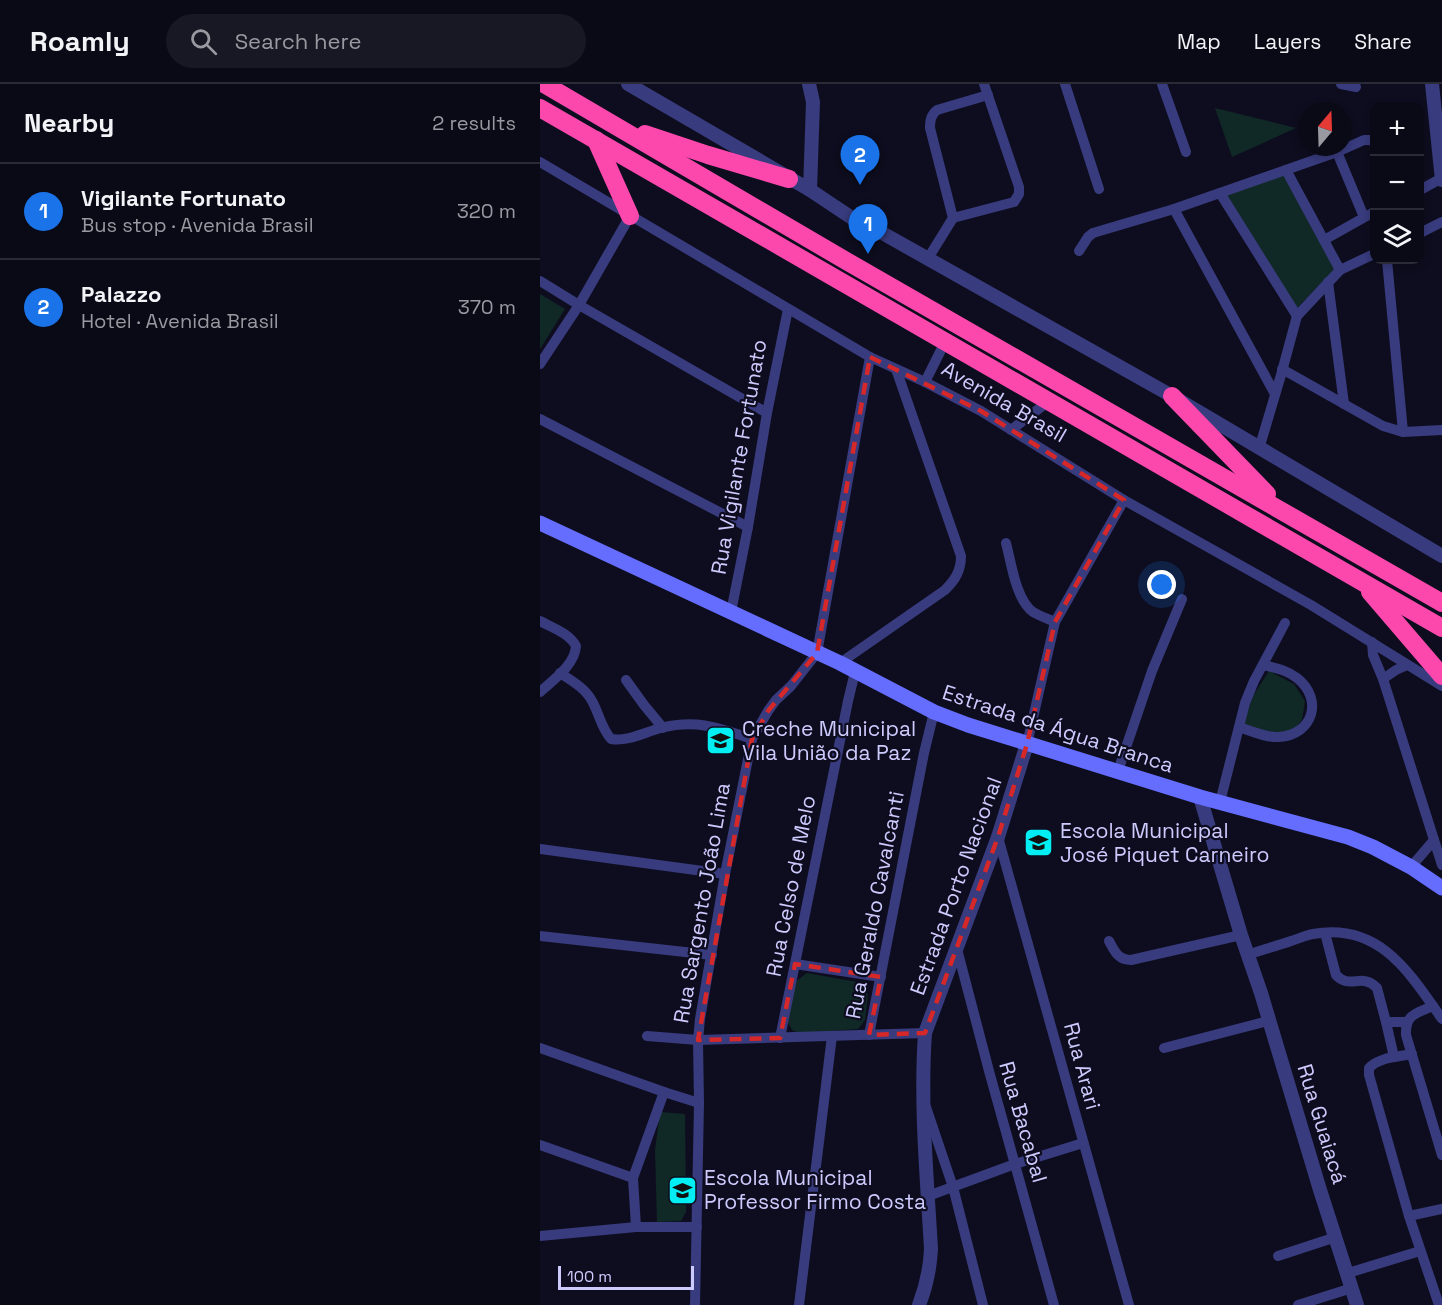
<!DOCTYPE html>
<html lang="en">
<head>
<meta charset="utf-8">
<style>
	body { margin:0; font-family:"Space Grotesk",sans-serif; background:#181824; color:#f1f3f6 }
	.controls { position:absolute; right:18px; top:18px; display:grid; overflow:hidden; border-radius:12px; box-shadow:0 3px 9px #0003 }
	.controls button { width:54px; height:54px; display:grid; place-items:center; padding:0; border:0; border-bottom:2px solid #2a2b36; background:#0a0a17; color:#f1f3f6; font:30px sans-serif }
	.compass { position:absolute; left:758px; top:18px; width:54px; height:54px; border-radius:50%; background:#0a0a17; box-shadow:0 3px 9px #0003; rotate:19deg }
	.scale { position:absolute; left:18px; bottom:15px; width:136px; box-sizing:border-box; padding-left:6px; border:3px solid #cdcbfe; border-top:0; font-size:16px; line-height:21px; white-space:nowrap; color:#cdcbfe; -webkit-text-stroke:4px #0e0d1f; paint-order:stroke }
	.you { position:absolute; left:622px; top:501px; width:21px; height:21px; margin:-15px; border:4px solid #fff; border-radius:50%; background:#1a73e8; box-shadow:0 0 0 9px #1a73e833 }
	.badge { display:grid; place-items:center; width:39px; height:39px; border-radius:50%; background:#1a73e8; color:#fff; font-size:20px; font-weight:700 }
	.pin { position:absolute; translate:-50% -50px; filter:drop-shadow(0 2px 3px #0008) }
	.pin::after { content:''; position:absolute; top:32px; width:21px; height:18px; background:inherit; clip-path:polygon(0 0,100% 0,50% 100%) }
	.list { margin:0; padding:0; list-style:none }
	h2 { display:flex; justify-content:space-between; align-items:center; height:78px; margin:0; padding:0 24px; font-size:26px }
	h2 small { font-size:20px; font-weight:400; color:#999aa1 }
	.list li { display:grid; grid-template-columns:39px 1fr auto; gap:18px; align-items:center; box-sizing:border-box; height:96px; padding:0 24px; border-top:2px solid #2a2b36 }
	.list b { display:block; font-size:22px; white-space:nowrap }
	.list p { margin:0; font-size:20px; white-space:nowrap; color:#999aa1 }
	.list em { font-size:20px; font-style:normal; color:#999aa1 }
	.icon { flex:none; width:33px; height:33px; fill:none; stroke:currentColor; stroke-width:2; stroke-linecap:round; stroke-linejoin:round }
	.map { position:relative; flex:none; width:902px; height:1221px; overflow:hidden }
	header { display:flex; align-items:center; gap:36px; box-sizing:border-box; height:84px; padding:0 30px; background:#0a0a17; border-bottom:2px solid #2a2b36 }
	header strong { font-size:28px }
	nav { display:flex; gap:33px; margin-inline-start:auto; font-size:21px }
	.search { width:420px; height:54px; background:#181824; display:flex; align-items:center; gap:15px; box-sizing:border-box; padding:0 21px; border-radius:33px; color:#999aa1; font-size:22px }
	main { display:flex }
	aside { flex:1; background:#0a0a17 }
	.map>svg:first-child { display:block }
	.park { fill:#102926 }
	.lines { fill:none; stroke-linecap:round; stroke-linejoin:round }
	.minor { stroke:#383b7d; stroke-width:10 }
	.tertiary { stroke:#383b7d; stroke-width:14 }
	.secondary { stroke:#646dfd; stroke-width:15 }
	.motorway { stroke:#fc48ad; stroke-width:18 }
	.marked { fill:none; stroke:#d62828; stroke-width:4.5; stroke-dasharray:12 8; stroke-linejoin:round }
	.labels { text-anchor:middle; stroke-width:4.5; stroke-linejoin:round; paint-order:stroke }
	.street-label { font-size:21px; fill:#cdcbfe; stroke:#0e0d1f }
	.poi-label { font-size:21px; fill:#cdcbfe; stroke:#0e0d1f; text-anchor:start }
</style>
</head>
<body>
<header>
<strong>Roamly</strong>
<div class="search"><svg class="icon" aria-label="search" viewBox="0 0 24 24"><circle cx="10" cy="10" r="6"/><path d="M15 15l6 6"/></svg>Search here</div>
<nav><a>Map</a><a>Layers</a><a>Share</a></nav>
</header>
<main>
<aside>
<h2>Nearby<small>2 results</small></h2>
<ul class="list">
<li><span class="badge">1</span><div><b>Vigilante Fortunato</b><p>Bus stop · Avenida Brasil</p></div><em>320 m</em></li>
<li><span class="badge">2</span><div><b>Palazzo</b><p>Hotel · Avenida Brasil</p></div><em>370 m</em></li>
</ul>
</aside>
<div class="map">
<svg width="902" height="1221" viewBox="0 0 902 1221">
	<rect width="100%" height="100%" fill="#0e0d1f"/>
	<g class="park">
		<polygon points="675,24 756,44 692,73"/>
		<polygon points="744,88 796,184 756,225 687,111"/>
		<polygon points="0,210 25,225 0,265"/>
		<polygon points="729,587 754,600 765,617 762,636 755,645 738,651 703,640 713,612"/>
		<polygon points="267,889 317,898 324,903 328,911 325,936 318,945 261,949 253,947 248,939 255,898"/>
		<polygon points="120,1028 145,1030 146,1128 141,1137 117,1138 115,1066"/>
	</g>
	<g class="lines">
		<g class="minor">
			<polyline points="525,0 559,105"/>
			<polyline points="622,0 646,68"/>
			<polyline points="801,0 816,3"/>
			<polyline points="797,68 824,133"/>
			<polyline points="0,78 330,273 385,298 441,327 584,416 771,521 902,602"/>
			<polyline points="746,86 800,186"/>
			<polyline points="880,106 902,94"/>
			<polyline points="680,109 757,232"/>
			<polyline points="634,125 735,310"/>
			<path d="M413 134 390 44C390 36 391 31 397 26L448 11"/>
			<polyline points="880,149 902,138"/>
			<polyline points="784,156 834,128"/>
			<polyline points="539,167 548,153 553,149 634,125 797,68 824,56 831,56 834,59"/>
			<polyline points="387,176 413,134 474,118 479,110 479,103 444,0"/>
			<polyline points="847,176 863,348"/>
			<polyline points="0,197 39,221 227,329"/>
			<polyline points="788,198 804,320"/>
			<polyline points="0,280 39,221 90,132"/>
			<polyline points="742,285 843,342 863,348 902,346"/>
			<polyline points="385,298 405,258"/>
			<polyline points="0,335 208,443"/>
			<polyline points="471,346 509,317"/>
			<polyline points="719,365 741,291 757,232 800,186 834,170"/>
			<path d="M466 459C471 478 476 516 493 528 500 532 508 535 515 538"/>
			<polyline points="191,528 208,443 227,329 248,225"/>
			<path d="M0 537C13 544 29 549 36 562 35 581 13 596 0 608"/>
			<polyline points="832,558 833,571 843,595 902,781"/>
			<path d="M300 579 405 506C415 496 421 487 421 472L356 285"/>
			<path d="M20 589C32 597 45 604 52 617 59 629 61 644 71 655 88 658 105 648 121 644 157 635 179 644 212 655"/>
			<polyline points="843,595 856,586 867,581"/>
			<polyline points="86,596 104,621 123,644"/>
			<path d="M699 643C711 647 726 654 739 653 773 651 784 615 757 594 747 586 735 584 723 581"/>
			<polyline points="487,660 515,538 584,416"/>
			<polyline points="578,687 612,587 642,515"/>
			<polyline points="680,718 705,619 714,597 745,539"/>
			<polyline points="458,753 589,1221"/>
			<polyline points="0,765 185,790"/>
			<polyline points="871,783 894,756"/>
			<path d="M785 849 796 891C810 906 822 888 837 904L846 938H867"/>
			<polyline points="0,852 172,871"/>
			<path d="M569 857C575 868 578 876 591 876L701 851"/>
			<polyline points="417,865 449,987 514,1221"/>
			<path d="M707 871C722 866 736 862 751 857 758 855 766 851 773 850 839 838 869 888 902 935"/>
			<polyline points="255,880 341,893"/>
			<path d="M893 922C877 929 865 930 866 951L902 1071"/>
			<polyline points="846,938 854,973"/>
			<polyline points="329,951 384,669 394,628"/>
			<polyline points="107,952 158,956 385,949"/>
			<polyline points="240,954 308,617 315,588"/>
			<polyline points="0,964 124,1008 159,1019"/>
			<polyline points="624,964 728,937"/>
			<path d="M872 970C858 973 839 973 829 984V991L869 1132 899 1221"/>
			<polyline points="386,1023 413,1103 443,1221"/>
			<polyline points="0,1061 93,1094"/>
			<polyline points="388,1112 475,1080 543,1059"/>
			<polyline points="869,1132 902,1125"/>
			<polyline points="96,1143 93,1094 124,1008"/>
			<polyline points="0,1152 96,1143 157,1143"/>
			<polyline points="738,1172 796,1153"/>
			<polyline points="808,1189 880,1167"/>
			<polyline points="155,1221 159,1019 158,956 160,935 185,790 212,655 228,627 236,616 251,602 277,569 330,273"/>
			<polyline points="259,1221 292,952"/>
			<polyline points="758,1221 812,1204"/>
		</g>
		<g class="tertiary">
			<polyline points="88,0 270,106 315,136 344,150 632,312 902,472"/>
			<polyline points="269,0 273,18 270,106"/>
			<polyline points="892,0 902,96"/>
			<polyline points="660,713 701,851 721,909 780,1106 817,1221"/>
			<path d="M379 1221C386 1203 390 1185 391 1165 387 1093 380 1021 385 949L458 753 487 660"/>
		</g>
		<polyline class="secondary" points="0,439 300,579 394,628 428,641 660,713 808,753 833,763 871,783 902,804"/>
		<g class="motorway">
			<polyline points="4,0 308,178 902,519"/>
			<polyline points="0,24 902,544"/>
			<polyline points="105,50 168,71 249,95"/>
			<polyline points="56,56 90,132"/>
			<polyline points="632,312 727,410"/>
			<polyline points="830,508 902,592"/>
		</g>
	</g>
	<path class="marked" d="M330 273 441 327 584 416 515 538 487 660 458 753 385 949 329 951 341 893 255 880 240 954 158 956 212 655 228 627 277 569Z"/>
	<defs>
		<symbol id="school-square" viewBox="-11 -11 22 22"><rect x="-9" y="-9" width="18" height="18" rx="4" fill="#03eef2" stroke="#0e0d1f"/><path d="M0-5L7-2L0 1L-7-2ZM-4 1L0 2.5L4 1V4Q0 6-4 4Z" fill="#111"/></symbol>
	</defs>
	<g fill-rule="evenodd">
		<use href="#school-square" x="164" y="640" width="33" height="33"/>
		<use href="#school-square" x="482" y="742" width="33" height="33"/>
		<use href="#school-square" x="126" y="1090" width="33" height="33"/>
	</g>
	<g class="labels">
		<g class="street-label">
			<text transform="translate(464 318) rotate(30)" y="7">Avenida Brasil</text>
			<text transform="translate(199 373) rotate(-80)" y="7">Rua Vigilante Fortunato</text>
			<text transform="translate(518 645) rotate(18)" y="7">Estrada da Água Branca</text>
			<text transform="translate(251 802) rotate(-79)" y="7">Rua Celso de Melo</text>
			<text transform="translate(416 802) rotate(-70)" y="7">Estrada Porto Nacional</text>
			<text transform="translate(162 819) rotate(-80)" y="7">Rua Sargento João Lima</text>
			<text transform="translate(335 821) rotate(-79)" y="7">Rua Geraldo Cavalcanti</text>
			<text transform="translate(542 982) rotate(75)" y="7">Rua Arari</text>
			<text transform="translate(483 1038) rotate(74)" y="7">Rua Bacabal</text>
			<text transform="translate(782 1040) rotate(73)" y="7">Rua Guaiacá</text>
		</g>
		<g class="poi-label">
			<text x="202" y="652">Creche Municipal<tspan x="202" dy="24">Vila União da Paz</tspan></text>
			<text x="520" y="754">Escola Municipal<tspan x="520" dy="24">José Piquet Carneiro</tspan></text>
			<text x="164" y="1101">Escola Municipal<tspan x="164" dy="24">Professor Firmo Costa</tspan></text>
		</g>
	</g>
</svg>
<div class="controls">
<button>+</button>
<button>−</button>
<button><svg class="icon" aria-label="layers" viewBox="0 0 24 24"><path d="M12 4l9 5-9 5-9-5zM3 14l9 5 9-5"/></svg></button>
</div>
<svg class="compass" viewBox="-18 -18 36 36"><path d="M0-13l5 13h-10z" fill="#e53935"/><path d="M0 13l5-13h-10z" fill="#999aa1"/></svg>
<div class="scale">100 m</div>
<div class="you"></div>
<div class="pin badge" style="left:328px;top:170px">1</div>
<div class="pin badge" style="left:320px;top:101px">2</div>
</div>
</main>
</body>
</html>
